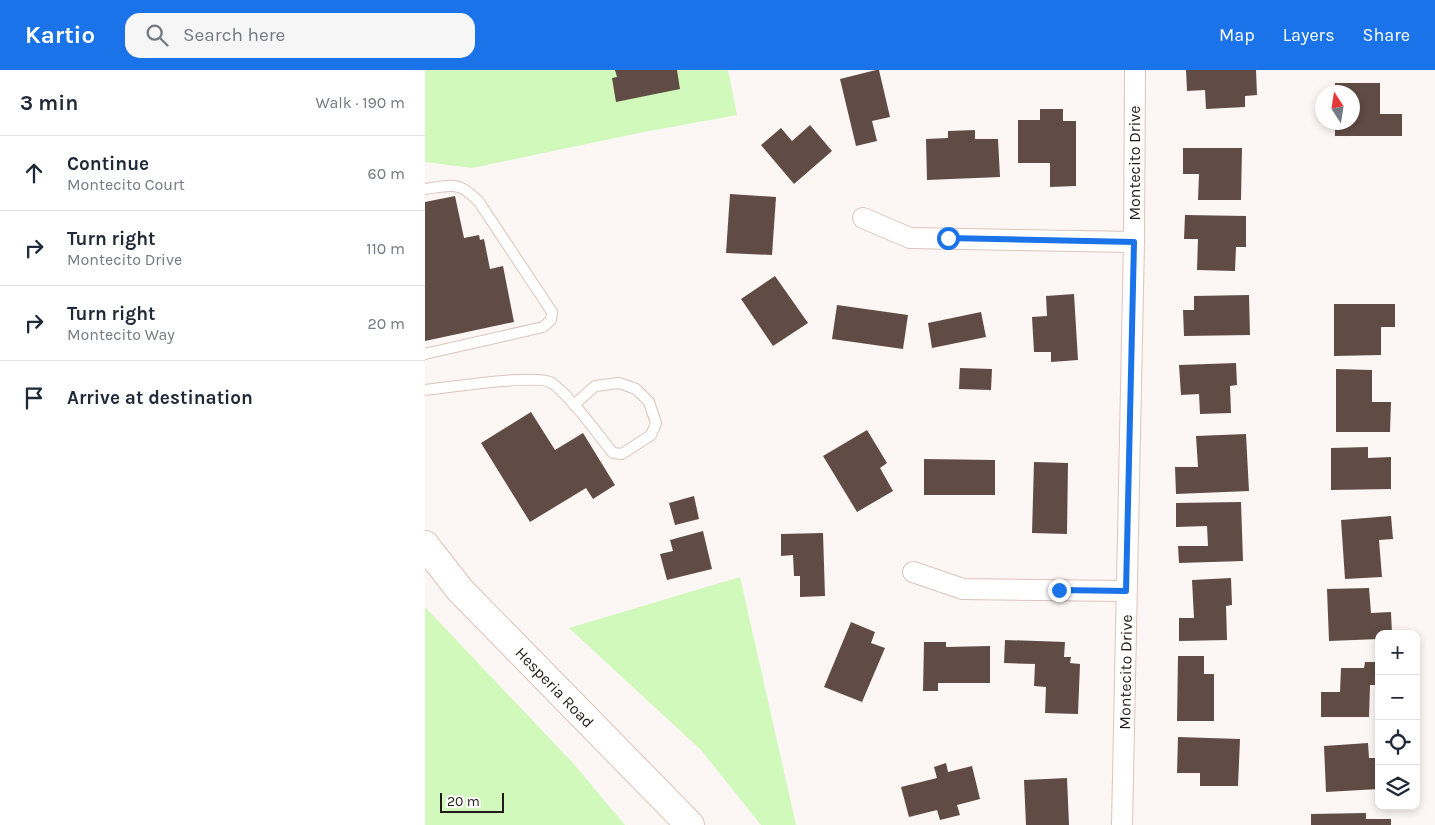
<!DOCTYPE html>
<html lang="en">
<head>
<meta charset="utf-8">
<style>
	body { margin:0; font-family:Karla,sans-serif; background:#f6f6f7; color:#1f2937 }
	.controls { position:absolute; right:15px; bottom:15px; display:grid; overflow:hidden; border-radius:10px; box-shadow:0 2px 8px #0003 }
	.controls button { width:45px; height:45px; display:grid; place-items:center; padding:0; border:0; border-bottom:1px solid #e0e1e3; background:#fff; color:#1f2937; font:25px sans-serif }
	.compass { position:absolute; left:890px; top:15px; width:45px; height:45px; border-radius:50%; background:#fff; box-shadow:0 2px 8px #0003; rotate:348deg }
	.scale { position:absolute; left:15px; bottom:12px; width:64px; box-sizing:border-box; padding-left:5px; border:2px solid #231b18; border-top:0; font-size:14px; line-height:18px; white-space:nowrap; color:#231b18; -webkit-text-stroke:4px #fff; paint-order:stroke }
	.stop { position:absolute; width:15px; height:15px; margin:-11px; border:4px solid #1a73e8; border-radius:50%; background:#fff }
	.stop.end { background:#1a73e8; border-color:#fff; box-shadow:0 1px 5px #0008 }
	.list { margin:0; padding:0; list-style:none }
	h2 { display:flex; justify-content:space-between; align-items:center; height:65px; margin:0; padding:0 20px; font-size:21px }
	h2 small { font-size:16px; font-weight:400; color:#747a83 }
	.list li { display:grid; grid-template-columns:32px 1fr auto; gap:15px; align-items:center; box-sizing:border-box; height:75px; padding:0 20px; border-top:1px solid #e0e1e3 }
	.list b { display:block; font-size:19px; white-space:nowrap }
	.list p { margin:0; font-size:16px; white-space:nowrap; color:#747a83 }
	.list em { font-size:16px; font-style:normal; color:#747a83 }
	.icon { flex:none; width:28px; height:28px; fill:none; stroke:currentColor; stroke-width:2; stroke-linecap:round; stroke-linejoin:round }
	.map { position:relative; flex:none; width:1010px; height:755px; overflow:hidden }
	header { display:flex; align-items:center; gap:30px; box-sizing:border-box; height:70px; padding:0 25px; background:#1a73e8; color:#fff }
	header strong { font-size:24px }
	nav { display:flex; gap:28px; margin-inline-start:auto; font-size:18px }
	.search { width:350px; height:45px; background:#f6f6f7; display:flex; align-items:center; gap:12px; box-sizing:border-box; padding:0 18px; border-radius:15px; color:#747a83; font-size:19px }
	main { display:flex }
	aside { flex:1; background:#fff }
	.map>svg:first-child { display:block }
	.green { fill:#d1f9bc }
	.building { fill:#604c44 }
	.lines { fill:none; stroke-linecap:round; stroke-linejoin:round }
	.lane-casing { stroke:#dcc4bb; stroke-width:12 }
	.street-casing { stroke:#dcc4bb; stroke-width:22 }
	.secondary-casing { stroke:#dcc4bb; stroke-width:30 }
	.lane { stroke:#fff; stroke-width:10 }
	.street { stroke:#fff; stroke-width:20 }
	.secondary { stroke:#fff; stroke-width:28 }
	.route { stroke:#1a73e8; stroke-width:6 }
	.labels { text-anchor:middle; stroke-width:5; stroke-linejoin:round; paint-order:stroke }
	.street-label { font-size:16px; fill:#231b18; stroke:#fff }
</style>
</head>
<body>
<header>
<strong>Kartio</strong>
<div class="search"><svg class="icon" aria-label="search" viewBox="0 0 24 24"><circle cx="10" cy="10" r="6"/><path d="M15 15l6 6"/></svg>Search here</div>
<nav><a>Map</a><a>Layers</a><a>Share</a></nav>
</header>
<main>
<aside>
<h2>3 min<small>Walk · 190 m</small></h2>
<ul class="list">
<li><svg class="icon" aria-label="ahead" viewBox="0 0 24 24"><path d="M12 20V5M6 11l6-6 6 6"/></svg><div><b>Continue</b><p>Montecito Court</p></div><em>60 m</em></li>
<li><svg class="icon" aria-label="right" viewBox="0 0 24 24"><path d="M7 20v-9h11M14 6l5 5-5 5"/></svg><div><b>Turn right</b><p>Montecito Drive</p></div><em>110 m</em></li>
<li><svg class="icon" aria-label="right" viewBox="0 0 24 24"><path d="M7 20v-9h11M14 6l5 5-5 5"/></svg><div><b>Turn right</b><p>Montecito Way</p></div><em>20 m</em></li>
<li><svg class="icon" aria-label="arrive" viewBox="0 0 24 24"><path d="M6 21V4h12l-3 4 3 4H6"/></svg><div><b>Arrive at destination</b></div></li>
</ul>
</aside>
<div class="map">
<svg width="1010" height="755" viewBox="0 0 1010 755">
	<rect width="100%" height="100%" fill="#fcf7f5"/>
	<g class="green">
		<polygon points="0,0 303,0 312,45 214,63 47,98 0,92"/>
		<polygon points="315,507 371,755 336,755 276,680 144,558"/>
		<polygon points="0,537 147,692 200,755 0,755"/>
	</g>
	<g class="building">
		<polygon points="190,0 252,0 255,19 191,32 187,8 192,7"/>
		<polygon points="451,0 454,0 465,47 447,51 452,71 431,76 415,9"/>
		<polygon points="761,0 831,0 832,25 820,26 820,37 781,39 780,20 762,21"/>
		<polygon points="910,13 955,13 955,44 977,44 977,66 910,66 910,52 928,52 928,22 910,22"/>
		<polygon points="615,39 638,39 638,51 651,51 651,116 625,117 625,93 593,93 593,50 615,50"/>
		<polygon points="385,55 407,81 369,114 336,75 356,58 367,71"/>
		<polygon points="550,60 550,69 573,69 575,107 502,110 501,69 523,68 523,61"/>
		<polygon points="758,78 817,78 816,130 773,130 774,104 758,104"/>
		<polygon points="305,124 351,127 347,185 301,183"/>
		<polygon points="30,126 39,168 54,165 55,170 59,169 65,199 78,196 89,252 0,271 0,132"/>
		<polygon points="760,145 821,146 821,177 811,177 810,201 772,200 773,169 759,169"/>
		<polygon points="350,206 383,253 348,276 316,229"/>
		<polygon points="649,224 653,290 626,292 626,282 609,282 607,247 622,246 621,226"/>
		<polygon points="824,225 825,265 759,266 758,240 769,240 769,226"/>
		<polygon points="909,234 970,234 970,257 956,257 956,285 909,286"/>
		<polygon points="412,235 483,245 478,279 407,269"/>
		<polygon points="556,242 561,267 507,278 503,253"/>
		<polygon points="811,293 812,315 805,316 806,343 775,344 774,324 756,325 754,295"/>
		<polygon points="535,298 567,299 566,320 534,319"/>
		<polygon points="911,299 947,300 947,332 966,332 965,362 911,362"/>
		<polygon points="106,342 130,380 158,363 190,415 168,429 161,418 105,452 56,373"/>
		<polygon points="442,360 462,393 455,398 468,421 432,442 398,386"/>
		<polygon points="821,364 824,421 751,424 750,397 773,397 771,366"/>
		<polygon points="943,377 943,388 966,387 966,419 906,420 906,378"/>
		<polygon points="499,389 570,390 570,425 499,425"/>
		<polygon points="609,392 643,393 642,464 607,463"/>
		<polygon points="269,426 274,449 250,455 244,433"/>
		<polygon points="816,432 818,491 754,493 753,476 783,476 782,456 751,457 751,433"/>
		<polygon points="966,446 968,469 954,470 957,507 920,509 916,450"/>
		<polygon points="278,461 287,499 242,510 235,484 248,481 245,470"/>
		<polygon points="398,463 400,526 375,527 375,506 369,506 368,485 356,486 356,464"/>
		<polygon points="806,508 807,535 801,536 802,570 754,571 754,548 769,548 767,510"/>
		<polygon points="944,518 946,543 966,542 967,564 954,564 954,569 904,571 902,519"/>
		<polygon points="426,552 450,562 446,573 460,578 437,632 399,617"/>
		<polygon points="580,570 640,572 639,587 646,587 645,593 655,594 653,644 620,643 621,617 609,616 610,594 579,593"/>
		<polygon points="499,572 521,572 521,577 565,576 565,613 513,613 513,621 498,621"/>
		<polygon points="753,586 779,586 779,604 789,604 789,651 752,651"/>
		<polygon points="940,592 954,592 954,615 945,615 944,647 896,647 896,622 915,622 916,598 939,598"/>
		<polygon points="753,667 815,669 813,716 775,716 775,703 752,703"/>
		<polygon points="943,673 944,688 954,688 954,719 901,722 899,676"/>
		<polygon points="521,693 523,702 547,696 555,729 532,735 535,745 515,750 512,740 484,747 476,717 512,708 509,697"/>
		<polygon points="642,708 644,755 601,755 599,710"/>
		<polygon points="941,743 941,749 966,749 966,755 886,755 886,744"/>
	</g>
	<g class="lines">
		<defs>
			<g id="lane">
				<path d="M0 119C28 115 34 111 54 132L127 242 126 250 118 257 0 284"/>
				<path d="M0 320C22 318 112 303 127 313 147 328 171 362 188 383L197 384 226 365 231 353 224 332 211 319 194 313 170 316 149 335"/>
			</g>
			<g id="street">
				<polyline points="438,148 485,168 709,172"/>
				<polyline points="488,502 538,519 701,521"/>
				<polyline points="697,755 709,172 710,0"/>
			</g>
			<polyline id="secondary" points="0,475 35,520 265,755"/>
		</defs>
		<use href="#lane" class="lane-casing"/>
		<use href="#street" class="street-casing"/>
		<use href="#secondary" class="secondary-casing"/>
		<use href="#lane" class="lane"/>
		<use href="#street" class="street"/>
		<use href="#secondary" class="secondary"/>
	</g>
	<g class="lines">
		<polyline class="route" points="523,168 709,172 701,521 634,520"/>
	</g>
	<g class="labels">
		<g class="street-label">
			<text transform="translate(709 93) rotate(-90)" y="6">Montecito Drive</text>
			<text transform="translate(700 602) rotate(-89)" y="6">Montecito Drive</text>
			<text transform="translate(130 617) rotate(46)" y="6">Hesperia Road</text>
		</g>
	</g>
</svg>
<div class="controls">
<button>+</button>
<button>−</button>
<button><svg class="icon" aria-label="locate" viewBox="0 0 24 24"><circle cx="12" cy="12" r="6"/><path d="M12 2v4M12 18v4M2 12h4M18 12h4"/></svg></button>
<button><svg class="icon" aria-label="layers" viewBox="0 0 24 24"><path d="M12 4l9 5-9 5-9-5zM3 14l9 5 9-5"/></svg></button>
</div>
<svg class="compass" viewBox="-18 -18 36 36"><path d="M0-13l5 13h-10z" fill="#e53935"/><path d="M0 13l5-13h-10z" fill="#747a83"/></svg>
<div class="scale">20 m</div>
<div class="stop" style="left:523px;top:168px"></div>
<div class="stop end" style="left:634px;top:520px"></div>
</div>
</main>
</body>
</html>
